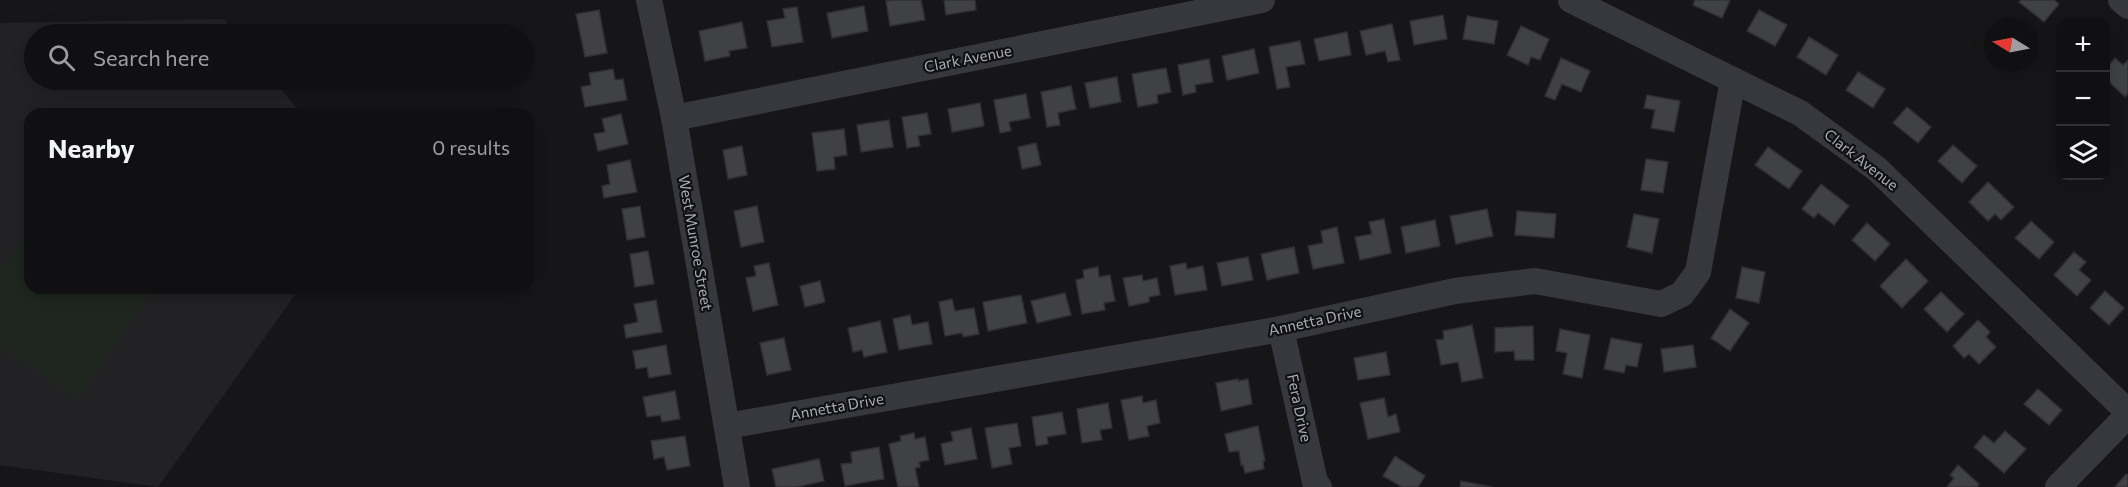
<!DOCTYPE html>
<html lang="en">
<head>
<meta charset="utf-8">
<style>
	body { margin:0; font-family:Commissioner,sans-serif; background:#1e1e20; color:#f1f3f6 }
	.controls { position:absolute; right:18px; top:18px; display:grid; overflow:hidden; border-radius:12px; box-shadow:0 3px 15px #0003 }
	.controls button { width:54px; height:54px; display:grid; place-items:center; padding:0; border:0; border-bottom:2px solid #303032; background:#101012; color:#f1f3f6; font:30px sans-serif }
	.compass { position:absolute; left:1984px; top:18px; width:54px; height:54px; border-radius:50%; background:#101012; box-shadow:0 3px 15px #0003; rotate:280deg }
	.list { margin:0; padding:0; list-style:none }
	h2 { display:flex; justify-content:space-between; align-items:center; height:78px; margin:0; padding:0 24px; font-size:26px }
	h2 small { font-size:20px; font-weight:400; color:#9c9d9f }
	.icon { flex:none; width:33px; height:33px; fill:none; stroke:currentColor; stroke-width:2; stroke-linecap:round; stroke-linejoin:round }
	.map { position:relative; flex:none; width:2128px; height:487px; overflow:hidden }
	.search { position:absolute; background:#101012; box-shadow:0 3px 15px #0003; left:24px; top:24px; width:510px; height:66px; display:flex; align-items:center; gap:15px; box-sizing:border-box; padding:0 21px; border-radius:33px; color:#9c9d9f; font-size:22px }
	.panel { position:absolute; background:#101012; box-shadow:0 3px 15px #0003; left:24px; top:108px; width:510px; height:186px; border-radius:18px }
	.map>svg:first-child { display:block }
	.built { fill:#222225 }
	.green { fill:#1e261f }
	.building { fill:#404145; stroke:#303034; stroke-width:1.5 }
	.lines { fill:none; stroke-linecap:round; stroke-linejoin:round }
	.minor { stroke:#37383d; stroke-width:26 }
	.labels { text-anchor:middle; stroke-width:4.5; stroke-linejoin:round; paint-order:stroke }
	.street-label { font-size:15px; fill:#a8adb8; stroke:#111113 }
</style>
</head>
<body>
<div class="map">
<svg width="2128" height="487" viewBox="0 0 2128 487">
	<rect width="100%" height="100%" fill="#161618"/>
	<polygon class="built" points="224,19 236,34 34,34 34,80 273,80 302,114 30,114 30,288 300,288 158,487 0,465 0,23"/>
	<polygon class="green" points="30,227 30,288 153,288 78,399 0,345 0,271"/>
	<g class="building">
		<polygon points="893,0 921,0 925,20 890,26 886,1"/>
		<polygon points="944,0 975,0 976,10 946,15"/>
		<polygon points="1695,0 1730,0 1722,18 1693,5"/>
		<polygon points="2021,0 2054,0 2059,4 2044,22 2019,2"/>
		<polygon points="864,6 868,31 832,38 827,13"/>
		<polygon points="797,7 803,42 772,47 767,21 785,18 783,9"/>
		<polygon points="599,10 607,53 585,57 576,14"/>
		<polygon points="1759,10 1787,25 1775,46 1747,31"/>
		<polygon points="1443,15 1447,39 1414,45 1410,21"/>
		<polygon points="1467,16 1498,21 1494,44 1463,39"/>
		<polygon points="742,22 747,48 729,51 730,56 705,61 699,31"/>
		<polygon points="1392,24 1400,60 1388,62 1385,51 1366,55 1360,31"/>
		<polygon points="1521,26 1549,39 1540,60 1531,57 1528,65 1507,55"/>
		<polygon points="1347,32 1351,55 1319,61 1314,39"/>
		<polygon points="1809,37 1838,55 1826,75 1797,57"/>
		<polygon points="1300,41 1305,64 1286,67 1290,87 1277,89 1269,47"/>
		<polygon points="1254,49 1259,73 1227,80 1222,56"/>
		<polygon points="1561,58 1590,71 1581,92 1562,84 1555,100 1545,96"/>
		<polygon points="2115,58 2123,65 2128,60 2128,93 2125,97 2106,79 2106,69"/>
		<polygon points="1209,59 1213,82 1195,85 1196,92 1183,95 1178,65"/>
		<polygon points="1166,68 1171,92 1157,95 1158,103 1138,107 1132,74"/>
		<polygon points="613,69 615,80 623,79 627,100 585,107 581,87 591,85 589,73"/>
		<polygon points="1858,72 1885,89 1873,108 1846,90"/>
		<polygon points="1117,77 1121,102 1090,108 1085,83"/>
		<polygon points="1071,86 1076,109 1058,113 1060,125 1047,127 1041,92"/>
		<polygon points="1026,94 1030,118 1009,122 1011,131 1000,133 994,100"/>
		<polygon points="1647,95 1680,101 1674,132 1651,128 1655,110 1644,108"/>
		<polygon points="980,103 984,126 952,132 948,109"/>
		<polygon points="1907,107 1931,127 1918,143 1893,123"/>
		<polygon points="927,113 931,134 918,136 920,146 907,148 902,117"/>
		<polygon points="621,114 628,144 598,151 594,134 605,132 602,119"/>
		<polygon points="889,120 893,147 861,152 857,125"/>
		<polygon points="844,129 847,155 834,157 835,169 817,171 812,133"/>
		<polygon points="1036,143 1041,165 1022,169 1018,147"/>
		<polygon points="1953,145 1977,166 1962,183 1938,161"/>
		<polygon points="742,146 747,175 728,179 723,150"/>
		<polygon points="1768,147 1802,171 1789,189 1755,165"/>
		<polygon points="1646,159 1668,162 1663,193 1641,190"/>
		<polygon points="630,160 637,192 604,198 602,186 610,184 607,165"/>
		<polygon points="1988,182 2014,207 2001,220 1995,214 1988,221 1969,202"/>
		<polygon points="1821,184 1849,206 1834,225 1818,213 1814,218 1802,209"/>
		<polygon points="640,206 645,237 627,240 622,209"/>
		<polygon points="757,206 764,242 741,247 734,211"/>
		<polygon points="1487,209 1493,236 1456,244 1450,216"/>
		<polygon points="1517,211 1556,214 1554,238 1515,235"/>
		<polygon points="1634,214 1659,219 1652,253 1627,247"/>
		<polygon points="1384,219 1391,253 1360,260 1355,237 1372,234 1369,222"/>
		<polygon points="1435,220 1440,246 1406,253 1401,227"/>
		<polygon points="2031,221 2054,242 2039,259 2015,238"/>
		<polygon points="1867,223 1890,244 1875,261 1852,240"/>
		<polygon points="1337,227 1344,263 1313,269 1308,246 1323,243 1321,231"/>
		<polygon points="1294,247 1299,273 1267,280 1261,254"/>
		<polygon points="648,251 654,284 635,287 630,254"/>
		<polygon points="2074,252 2086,262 2079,270 2091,280 2077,296 2054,275"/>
		<polygon points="1248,257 1253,280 1222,286 1217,263"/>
		<polygon points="1906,259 1928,281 1902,308 1880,286"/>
		<polygon points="769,263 778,305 753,311 746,278 756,276 754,266"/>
		<polygon points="1186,263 1187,269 1203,266 1207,290 1175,295 1170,266"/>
		<polygon points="1098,267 1099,277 1110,275 1115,301 1104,303 1105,310 1082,314 1076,280 1084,278 1083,270"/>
		<polygon points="1742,267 1765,272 1759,303 1736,298"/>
		<polygon points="1142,275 1143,281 1157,278 1160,295 1149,297 1149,302 1129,306 1123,278"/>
		<polygon points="820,281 825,302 805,307 800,286"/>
		<polygon points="2105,291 2124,308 2109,325 2090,308"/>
		<polygon points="1941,292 1964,314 1947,332 1924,309"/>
		<polygon points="1065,293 1071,315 1037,323 1031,301"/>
		<polygon points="1021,295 1027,323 988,331 983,302"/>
		<polygon points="952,299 955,311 974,308 979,334 963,337 962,333 945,336 939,302"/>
		<polygon points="656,300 662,332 626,338 624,325 638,322 634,304"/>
		<polygon points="1730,309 1749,323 1730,351 1711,338"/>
		<polygon points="910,315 912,325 928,322 932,344 899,350 893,319"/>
		<polygon points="1978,320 1990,332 1986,337 1996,347 1979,364 1969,354 1964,358 1953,346"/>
		<polygon points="880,321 887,352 864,357 862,350 853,352 848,328"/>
		<polygon points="1472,325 1483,378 1462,382 1458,362 1441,365 1436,340 1444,339 1443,331"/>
		<polygon points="1533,326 1534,360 1515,360 1514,351 1495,352 1495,328"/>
		<polygon points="1560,329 1590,335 1582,378 1563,374 1567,353 1556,351"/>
		<polygon points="784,338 791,370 767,375 760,343"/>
		<polygon points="1611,338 1642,344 1637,367 1626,365 1624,373 1604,369"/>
		<polygon points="666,345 671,374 649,378 647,367 636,369 633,351"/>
		<polygon points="1693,345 1696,367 1664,372 1661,349"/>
		<polygon points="1386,352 1390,375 1358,380 1354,358"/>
		<polygon points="1238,379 1238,381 1248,379 1252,404 1221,411 1216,383"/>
		<polygon points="2038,389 2062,410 2049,425 2024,404"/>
		<polygon points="675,391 680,419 662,422 660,415 647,417 643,397"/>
		<polygon points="1142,396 1143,403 1156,400 1160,423 1147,426 1149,436 1129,440 1121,400"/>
		<polygon points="1384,398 1388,417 1396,414 1400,432 1368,439 1360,403"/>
		<polygon points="1108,403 1112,428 1100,430 1102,440 1082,443 1077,409"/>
		<polygon points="1062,412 1066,434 1047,437 1048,444 1036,446 1032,417"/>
		<polygon points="1017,423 1021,446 1009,448 1012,464 992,468 985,428"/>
		<polygon points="1258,426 1265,461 1263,461 1264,469 1245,473 1243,465 1241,465 1239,451 1229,452 1225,434"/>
		<polygon points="971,428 977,459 945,465 941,444 953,441 951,432"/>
		<polygon points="2005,431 2026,449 2004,473 1974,447 1984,435 1994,443"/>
		<polygon points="914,433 915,439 925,437 929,460 919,462 920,467 915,468 919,487 898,487 889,444 901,441 900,436"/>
		<polygon points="685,436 690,466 667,470 664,457 654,459 651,441"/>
		<polygon points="879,447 884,479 845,486 841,464 852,463 851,452"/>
		<polygon points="1395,456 1425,476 1418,487 1402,487 1383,476"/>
		<polygon points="819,459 824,481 797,487 776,487 772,469"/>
		<polygon points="1958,465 1979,484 1977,487 1947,487 1954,478 1950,475"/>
		<polygon points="2126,474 2128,475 2128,487 2115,487"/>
		<polygon points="1461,481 1492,487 1460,487"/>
	</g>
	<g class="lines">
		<g class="minor">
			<polyline points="649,0 674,118 737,487"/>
			<polyline points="1571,0 1800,113 1877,169 2128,412"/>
			<polyline points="2121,0 2128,6"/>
			<polyline points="674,118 1262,0"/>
			<polyline points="1281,329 1315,482 1319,487"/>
			<polyline points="727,426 1281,329 1455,291 1535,281 1661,304 1682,294 1698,272 1733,80"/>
			<polyline points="2058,487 2128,415"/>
		</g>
	</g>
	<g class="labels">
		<g class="street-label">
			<text transform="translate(968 59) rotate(-11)" y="5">Clark Avenue</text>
			<text transform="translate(1861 160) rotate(38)" y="5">Clark Avenue</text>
			<text transform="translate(695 243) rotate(80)" y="5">West Munroe Street</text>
			<text transform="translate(1315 321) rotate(-12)" y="5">Annetta Drive</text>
			<text transform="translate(837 407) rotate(-10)" y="5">Annetta Drive</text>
			<text transform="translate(1299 408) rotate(78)" y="5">Fera Drive</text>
		</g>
	</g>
</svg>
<div class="controls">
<button>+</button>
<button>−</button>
<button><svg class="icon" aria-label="layers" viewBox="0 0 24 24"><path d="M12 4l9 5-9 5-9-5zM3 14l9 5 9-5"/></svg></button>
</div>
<svg class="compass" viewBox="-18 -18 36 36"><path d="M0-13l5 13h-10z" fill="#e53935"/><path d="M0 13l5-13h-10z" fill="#9c9d9f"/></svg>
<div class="search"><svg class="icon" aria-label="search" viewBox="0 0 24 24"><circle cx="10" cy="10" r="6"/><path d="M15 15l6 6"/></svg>Search here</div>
<section class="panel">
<h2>Nearby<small>0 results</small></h2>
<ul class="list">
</ul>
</section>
</div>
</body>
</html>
